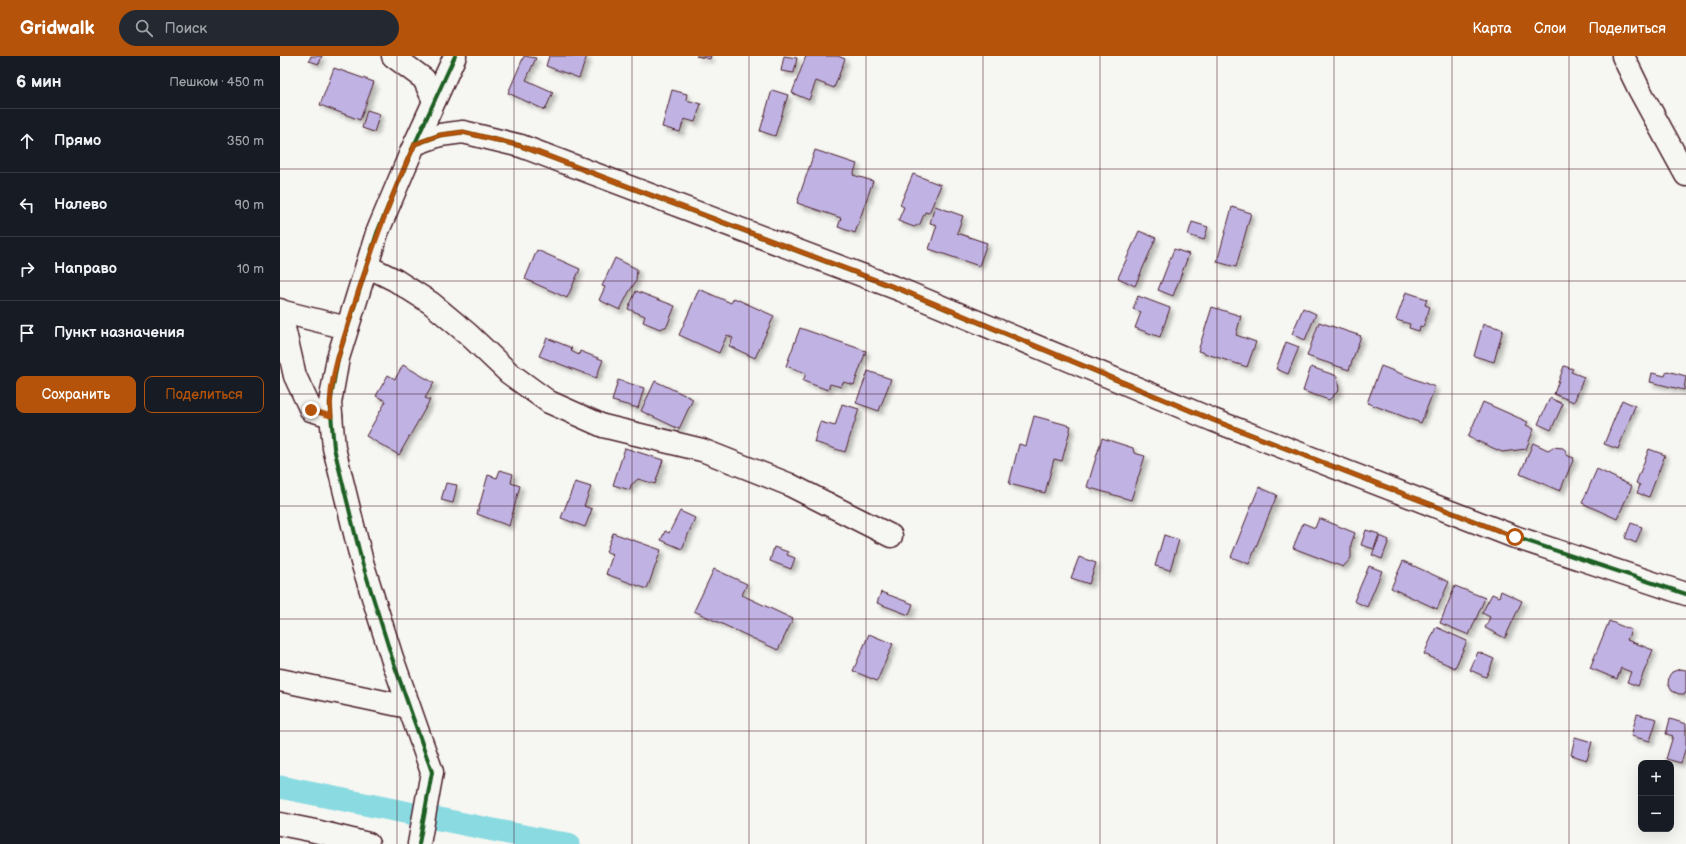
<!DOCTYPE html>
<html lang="ru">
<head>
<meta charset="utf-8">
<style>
	body { margin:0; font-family:"Balsamiq Sans",sans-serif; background:#242831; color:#f1f3f6 }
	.controls { position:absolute; right:12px; bottom:12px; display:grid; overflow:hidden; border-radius:8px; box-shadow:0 4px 16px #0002 }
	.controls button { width:36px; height:36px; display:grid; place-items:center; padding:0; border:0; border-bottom:1px solid #363941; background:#171b24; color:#f1f3f6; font:20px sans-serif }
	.stop { position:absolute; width:12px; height:12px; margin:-9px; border:3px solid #b45309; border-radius:50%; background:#fff }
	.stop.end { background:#b45309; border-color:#fff; box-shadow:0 1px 4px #0008 }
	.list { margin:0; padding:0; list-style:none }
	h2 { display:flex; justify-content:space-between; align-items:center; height:52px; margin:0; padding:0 16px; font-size:17px }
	h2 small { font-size:13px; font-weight:400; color:#9ea1a6 }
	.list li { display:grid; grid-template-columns:26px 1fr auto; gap:12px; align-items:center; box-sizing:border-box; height:64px; padding:0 16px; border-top:1px solid #363941 }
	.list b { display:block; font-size:15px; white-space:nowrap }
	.list em { font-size:13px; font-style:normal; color:#9ea1a6 }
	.actions { display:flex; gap:8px; padding:12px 16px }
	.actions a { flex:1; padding:9px 0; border:1px solid #b45309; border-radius:8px; text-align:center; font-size:14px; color:#b45309 }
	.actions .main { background:#b45309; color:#fff }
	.icon { flex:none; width:22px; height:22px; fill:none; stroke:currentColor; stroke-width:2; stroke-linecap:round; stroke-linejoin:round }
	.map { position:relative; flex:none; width:1406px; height:788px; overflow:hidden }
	header { display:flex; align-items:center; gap:24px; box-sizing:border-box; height:56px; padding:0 20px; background:#b45309; color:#fff }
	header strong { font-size:19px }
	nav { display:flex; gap:22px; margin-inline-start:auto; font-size:14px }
	.search { width:280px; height:36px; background:#242831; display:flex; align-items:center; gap:10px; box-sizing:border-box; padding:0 14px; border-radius:22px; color:#9ea1a6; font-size:15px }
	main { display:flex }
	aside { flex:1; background:#171b24 }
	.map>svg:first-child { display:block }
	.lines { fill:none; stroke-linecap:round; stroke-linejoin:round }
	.canal { stroke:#89dbe1; stroke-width:23 }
	.building { fill:#c0b3e4; stroke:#4a1f2b; filter:url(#shadow) }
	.minor-casing { stroke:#4a1f2b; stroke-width:25 }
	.minor { stroke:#f6f6f2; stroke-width:22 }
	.cycleway-casing { stroke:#f6f6f2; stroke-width:6 }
	.cycleway { stroke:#1b5e20; stroke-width:4 }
	.route { stroke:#b45309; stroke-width:5 }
	.grid { fill:none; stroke:#4a1f2b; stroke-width:1; stroke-opacity:0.55 }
</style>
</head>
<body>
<header>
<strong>Gridwalk</strong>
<div class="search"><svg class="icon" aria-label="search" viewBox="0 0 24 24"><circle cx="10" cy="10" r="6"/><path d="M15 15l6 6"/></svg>Поиск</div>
<nav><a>Карта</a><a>Слои</a><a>Поделиться</a></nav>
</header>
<main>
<aside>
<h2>6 мин<small>Пешком · 450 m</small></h2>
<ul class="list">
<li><svg class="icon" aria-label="ahead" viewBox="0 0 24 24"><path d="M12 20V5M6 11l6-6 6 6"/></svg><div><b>Прямо</b></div><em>350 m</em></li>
<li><svg class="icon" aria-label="left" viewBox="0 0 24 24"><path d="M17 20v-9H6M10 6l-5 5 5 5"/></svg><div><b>Налево</b></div><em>90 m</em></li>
<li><svg class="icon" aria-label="right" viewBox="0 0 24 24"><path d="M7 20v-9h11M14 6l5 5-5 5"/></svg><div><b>Направо</b></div><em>10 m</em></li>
<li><svg class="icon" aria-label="arrive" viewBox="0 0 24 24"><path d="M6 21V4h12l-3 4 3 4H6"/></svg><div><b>Пункт назначения</b></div></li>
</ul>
<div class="actions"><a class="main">Сохранить</a><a>Поделиться</a></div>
</aside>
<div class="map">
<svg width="1406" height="788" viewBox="0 0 1406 788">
	<defs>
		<filter id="shadow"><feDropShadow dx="3.5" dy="3.5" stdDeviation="2" flood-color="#0004"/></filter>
	</defs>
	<rect width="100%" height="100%" fill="#f6f6f2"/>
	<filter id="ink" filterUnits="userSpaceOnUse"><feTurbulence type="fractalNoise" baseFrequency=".025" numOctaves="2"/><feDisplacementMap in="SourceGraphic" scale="8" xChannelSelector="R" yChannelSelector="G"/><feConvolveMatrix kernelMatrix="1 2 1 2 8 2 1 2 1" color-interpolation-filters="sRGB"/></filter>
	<g filter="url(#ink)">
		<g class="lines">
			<polyline class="canal" points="0,731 268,785 288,788"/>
		</g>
		<g class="building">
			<polygon points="31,0 42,0 39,8 29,5"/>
			<polygon points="244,0 256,2 246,24 273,36 265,54 228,37"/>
			<polygon points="269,0 307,0 299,22 266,10"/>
			<polygon points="416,0 431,0 430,3"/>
			<polygon points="504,0 517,2 514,17 501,15"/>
			<polygon points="526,0 558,0 565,3 554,32 536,25 529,44 512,37"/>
			<polygon points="54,12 94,26 80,64 40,49"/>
			<polygon points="392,34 407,38 406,44 421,48 415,66 404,63 400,76 382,71"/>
			<polygon points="492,34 508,39 495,80 480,75"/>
			<polygon points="87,54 100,58 94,76 82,72"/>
			<polygon points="535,94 577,108 573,119 593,125 575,177 558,171 561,162 517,147"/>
			<polygon points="633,118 661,129 649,157 645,156 640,168 634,171 618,165 624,151 620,149"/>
			<polygon points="655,150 683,160 677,177 707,187 699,210 649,193 657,169 650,167"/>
			<polygon points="952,151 971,157 956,211 937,206"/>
			<polygon points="912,166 928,171 924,184 908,179"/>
			<polygon points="859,175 876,182 855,230 838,222"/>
			<polygon points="894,193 909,198 893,240 878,234"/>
			<polygon points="257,194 300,213 287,242 245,223"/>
			<polygon points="335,202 357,213 356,225 349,236 340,254 319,244 325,231 322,230"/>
			<polygon points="419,233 451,247 454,242 494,260 475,302 449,290 453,282 447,279 439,297 399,279"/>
			<polygon points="356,235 395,250 387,270 380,273 363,266 365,260 348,253"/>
			<polygon points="1126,236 1147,243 1145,249 1150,251 1143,271 1140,270 1139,275 1129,272 1130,268 1116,264"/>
			<polygon points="858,240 890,252 880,281 855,272 861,256 853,253"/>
			<polygon points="932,251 961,260 956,279 976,286 967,311 918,295"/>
			<polygon points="1023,252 1036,258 1025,284 1012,278"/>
			<polygon points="1039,266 1081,280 1069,314 1027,300"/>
			<polygon points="1203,268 1223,273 1214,306 1194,300"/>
			<polygon points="520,272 586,295 574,329 563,326 561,331 550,328 548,334 523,325 526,317 506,310"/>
			<polygon points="267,282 292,292 291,295 299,299 300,295 323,304 316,322 259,300"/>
			<polygon points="1006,286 1019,291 1008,318 996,313"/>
			<polygon points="123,309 154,327 145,342 150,344 119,399 86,380 106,345 96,340 108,319 115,323"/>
			<polygon points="1101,310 1155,331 1141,367 1087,347"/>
			<polygon points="1284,310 1293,313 1291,316 1304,321 1294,346 1274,338"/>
			<polygon points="1031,311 1057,320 1059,334 1049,344 1023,335"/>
			<polygon points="588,315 611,323 599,355 576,347"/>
			<polygon points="1387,315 1406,320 1404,334 1370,326 1372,317 1385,320"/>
			<polygon points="338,324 364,332 358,352 332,345"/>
			<polygon points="375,325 413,343 399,373 361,355"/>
			<polygon points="1270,342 1283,348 1271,374 1258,368"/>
			<polygon points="1342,344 1355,350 1338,393 1324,388"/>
			<polygon points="1203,346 1248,366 1246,369 1254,373 1246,393 1222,396 1188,381"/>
			<polygon points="562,348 579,353 565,396 534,386 540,366 555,370"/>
			<polygon points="754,360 791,370 782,405 774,403 765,437 729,428 739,388 746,390"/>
			<polygon points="822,382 853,392 854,397 865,400 851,444 807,431"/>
			<polygon points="1253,387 1268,394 1273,391 1283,392 1286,395 1286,399 1294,402 1280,435 1240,418"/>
			<polygon points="345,392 383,404 375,428 358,423 351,429 350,434 333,429"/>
			<polygon points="1369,393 1385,399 1369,441 1357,437 1360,429 1356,427"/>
			<polygon points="1317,413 1352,430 1337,463 1302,447"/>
			<polygon points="220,414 233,418 231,427 240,430 229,470 197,458 208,419 217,422"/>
			<polygon points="295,426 311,431 304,450 312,453 305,471 281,462"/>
			<polygon points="166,427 177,429 173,447 161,444"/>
			<polygon points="979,431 997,439 969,508 951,501"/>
			<polygon points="400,455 415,462 402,493 381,484 385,475 389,477"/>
			<polygon points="1039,462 1075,477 1071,488 1071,502 1063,511 1013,492 1023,467 1035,472"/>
			<polygon points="1351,467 1362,471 1356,487 1345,482"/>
			<polygon points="1086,474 1099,478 1094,493 1081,489"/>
			<polygon points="333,477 381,494 367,533 326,518 333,498 326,496"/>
			<polygon points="884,479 899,484 890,514 875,510"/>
			<polygon points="1100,480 1109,484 1102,503 1092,499"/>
			<polygon points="494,491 508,496 507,499 515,502 511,513 490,505"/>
			<polygon points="799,501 816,507 809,528 791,522"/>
			<polygon points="1123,505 1169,526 1157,553 1111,532"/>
			<polygon points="1089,510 1102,515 1087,551 1074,545"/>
			<polygon points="434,513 467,528 462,539 513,563 498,594 414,555"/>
			<polygon points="1175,530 1205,542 1189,579 1160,567"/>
			<polygon points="1221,535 1242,545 1225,582 1205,572 1210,561 1202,557 1212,538 1219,541"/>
			<polygon points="601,536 633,548 629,559 597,547"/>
			<polygon points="1329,565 1351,574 1347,584 1373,594 1358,630 1347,626 1351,616 1341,612 1337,623 1310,612"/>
			<polygon points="1156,571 1187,585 1175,612 1144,598"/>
			<polygon points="589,578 613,588 597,625 573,615"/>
			<polygon points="1198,596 1214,603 1206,621 1190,614"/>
			<polygon points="1400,613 1406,614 1406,637 1404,638 1399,638 1392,635 1388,628 1389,620 1392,616"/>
			<polygon points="1357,658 1377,663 1370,685 1351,680"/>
			<polygon points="1390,663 1406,668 1406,691 1401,707 1386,703 1393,680 1386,678"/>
			<polygon points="1295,681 1312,686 1307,704 1291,699"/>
		</g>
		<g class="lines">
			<defs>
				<g id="minor">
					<polyline points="113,0 144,23 154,45"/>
					<polyline points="1343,0 1359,33 1406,119"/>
					<polyline points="135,88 160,79 183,76 241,90 621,234 933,364 1235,481 1406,538"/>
					<polyline points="87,210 115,224 151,247 188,278 229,317 269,346 323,370 422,394 508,428 611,480"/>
					<polyline points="0,254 15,320 31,354 51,360"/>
					<polyline points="0,255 67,272"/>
					<polyline points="0,624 128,651"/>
					<polyline points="0,768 35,775 88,788"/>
					<polyline points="139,788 152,716 112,602 82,506 54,392 50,347 58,302 97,177 132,94 175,0"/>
				</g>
			</defs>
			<use href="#minor" class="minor-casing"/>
			<use href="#minor" class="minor"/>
			<defs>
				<g id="cycleway">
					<polyline points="135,88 160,79 183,76 241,90 621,234 933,364 1235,481 1406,538"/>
					<polyline points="139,788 152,716 112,602 82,506 54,392 50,347 58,302 97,177 132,94 175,0"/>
				</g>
			</defs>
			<use href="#cycleway" class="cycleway-casing"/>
			<use href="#cycleway" class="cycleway"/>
		</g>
	</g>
	<g class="lines" filter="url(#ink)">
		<path class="route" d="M31 354 51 360C47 326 62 291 71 259 89 201 109 143 135 88L160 79 183 76 241 90 622 234 933 364 1235 481"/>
	</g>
	<path class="grid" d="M117 0V788M234 0V788M352 0V788M469 0V788M586 0V788M703 0V788M820 0V788M937 0V788M1054 0V788M1172 0V788M1289 0V788M0 113H1406M0 225H1406M0 338H1406M0 450H1406M0 563H1406M0 675H1406"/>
</svg>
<div class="controls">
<button>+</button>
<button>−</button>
</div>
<div class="stop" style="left:1235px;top:481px"></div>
<div class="stop end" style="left:31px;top:354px"></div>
</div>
</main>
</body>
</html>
